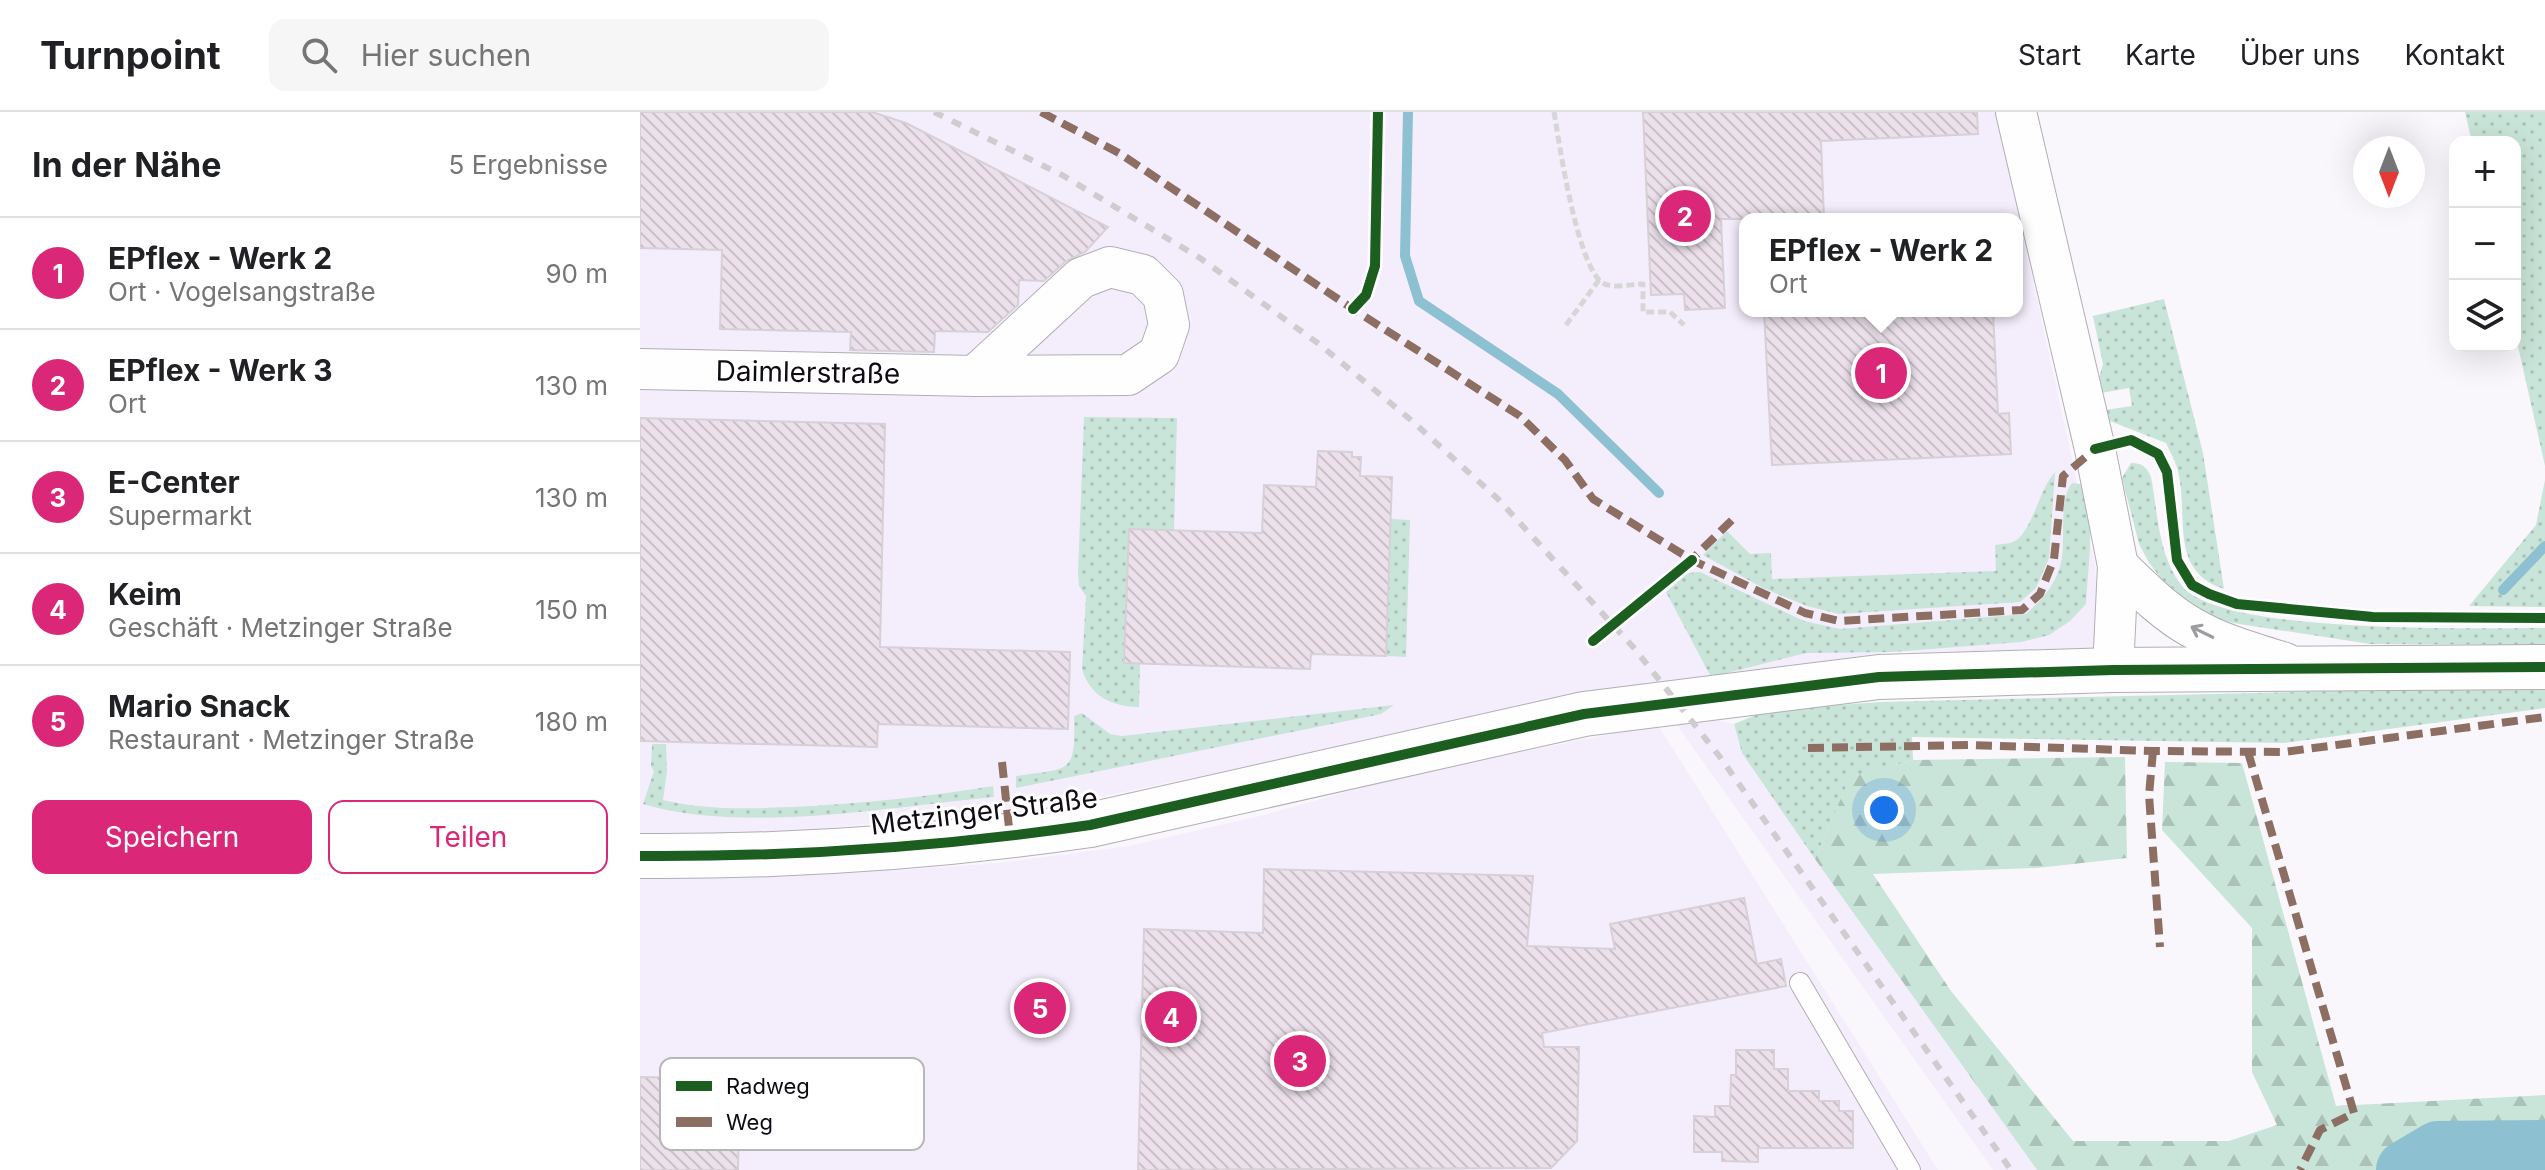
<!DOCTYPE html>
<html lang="de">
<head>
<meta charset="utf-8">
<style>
	body { margin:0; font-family:Inter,sans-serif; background:#f6f6f6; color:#202124 }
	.controls { position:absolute; right:24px; top:24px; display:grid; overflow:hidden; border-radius:16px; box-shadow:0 8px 32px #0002 }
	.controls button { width:72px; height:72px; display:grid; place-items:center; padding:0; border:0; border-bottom:2px solid #e0e0e0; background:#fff; color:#202124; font:40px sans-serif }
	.compass { position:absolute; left:1713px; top:24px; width:72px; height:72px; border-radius:50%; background:#fff; box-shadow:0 8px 32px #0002; rotate:180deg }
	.you { position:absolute; left:1244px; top:698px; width:28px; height:28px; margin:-20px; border:6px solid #fff; border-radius:50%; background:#1a73e8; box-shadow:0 0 0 12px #1a73e833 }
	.badge { display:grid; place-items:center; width:52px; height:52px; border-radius:50%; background:#db2777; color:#fff; font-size:26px; font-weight:700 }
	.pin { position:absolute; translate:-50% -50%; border:4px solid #fff; box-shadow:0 2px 8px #0006 }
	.popup { position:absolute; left:1099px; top:101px; width:284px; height:104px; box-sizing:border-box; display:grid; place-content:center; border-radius:16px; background:#fff; filter:drop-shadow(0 2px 6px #0005); font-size:26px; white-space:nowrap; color:#757577 }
	.popup b { font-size:30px; color:#202124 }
	.popup::after { content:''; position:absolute; left:50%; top:100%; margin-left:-16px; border:16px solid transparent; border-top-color:#fff }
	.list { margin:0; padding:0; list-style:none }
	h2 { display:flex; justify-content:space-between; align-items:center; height:104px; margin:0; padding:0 32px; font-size:34px }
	h2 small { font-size:26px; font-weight:400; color:#757577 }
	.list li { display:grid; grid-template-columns:52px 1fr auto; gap:24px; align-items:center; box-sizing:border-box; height:112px; padding:0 32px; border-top:2px solid #e0e0e0 }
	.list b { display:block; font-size:30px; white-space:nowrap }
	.list p { margin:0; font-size:26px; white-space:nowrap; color:#757577 }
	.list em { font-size:26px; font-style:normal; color:#757577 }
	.actions { display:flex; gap:16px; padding:24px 32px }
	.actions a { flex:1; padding:18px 0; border:2px solid #db2777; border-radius:16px; text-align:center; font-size:28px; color:#db2777 }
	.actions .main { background:#db2777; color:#fff }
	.icon { flex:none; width:44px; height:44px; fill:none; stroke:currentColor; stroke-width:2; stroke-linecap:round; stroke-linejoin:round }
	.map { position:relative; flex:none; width:1905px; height:1058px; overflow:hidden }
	header { display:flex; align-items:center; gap:48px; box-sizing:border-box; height:112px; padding:0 40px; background:#fff; border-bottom:2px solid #e0e0e0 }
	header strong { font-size:38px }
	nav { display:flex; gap:44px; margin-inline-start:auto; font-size:28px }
	.search { width:560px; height:72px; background:#f6f6f6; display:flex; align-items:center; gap:20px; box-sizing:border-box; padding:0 28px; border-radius:16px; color:#757577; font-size:30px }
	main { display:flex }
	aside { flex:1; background:#fff }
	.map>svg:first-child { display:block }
	.built { fill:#f4eefc; fill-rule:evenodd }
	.green { fill:url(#green-dots) }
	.forest { fill:url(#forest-firs) }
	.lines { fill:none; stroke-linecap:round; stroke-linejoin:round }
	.stream { stroke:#8dc0d1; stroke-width:10 }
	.river { stroke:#8dc0d1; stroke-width:60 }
	.building { fill:url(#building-back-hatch); stroke:#d7d0d6; stroke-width:2 }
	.lane-casing { stroke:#b1aeb5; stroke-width:22 }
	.street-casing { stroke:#b1aeb5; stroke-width:42 }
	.secondary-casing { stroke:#b1aeb5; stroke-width:46 }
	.path { stroke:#d6d6d7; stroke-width:5; stroke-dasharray:8 4; stroke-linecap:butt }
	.lane { stroke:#fefefe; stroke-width:20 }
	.street { stroke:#fefefe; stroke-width:40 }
	.secondary { stroke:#fefefe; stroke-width:44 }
	.rail { stroke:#cdccce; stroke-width:6; stroke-dasharray:10 10; stroke-linecap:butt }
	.quiet { stroke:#8d6e63; stroke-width:8; stroke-dasharray:16 8; stroke-linecap:butt }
	.cycleway-casing { stroke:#fff; stroke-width:15 }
	.cycleway { stroke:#1b5e20; stroke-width:10 }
	.oneway { stroke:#9e9ca0 }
	.labels { text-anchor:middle; stroke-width:6; stroke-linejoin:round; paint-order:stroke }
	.street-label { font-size:28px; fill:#0f0a14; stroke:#fff }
	.key { fill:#fff; stroke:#b7b6b8; stroke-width:2 }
	.key-label { font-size:22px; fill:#0f0a14 }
</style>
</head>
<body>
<header>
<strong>Turnpoint</strong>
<div class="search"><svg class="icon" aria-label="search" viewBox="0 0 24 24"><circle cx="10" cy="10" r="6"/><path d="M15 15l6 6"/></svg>Hier suchen</div>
<nav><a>Start</a><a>Karte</a><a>Über uns</a><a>Kontakt</a></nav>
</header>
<main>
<aside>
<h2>In der Nähe<small>5 Ergebnisse</small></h2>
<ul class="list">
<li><span class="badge">1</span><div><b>EPflex - Werk 2</b><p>Ort · Vogelsangstraße</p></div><em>90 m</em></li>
<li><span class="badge">2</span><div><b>EPflex - Werk 3</b><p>Ort</p></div><em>130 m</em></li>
<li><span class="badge">3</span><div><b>E-Center</b><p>Supermarkt</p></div><em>130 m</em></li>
<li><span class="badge">4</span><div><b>Keim</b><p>Geschäft · Metzinger Straße</p></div><em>150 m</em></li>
<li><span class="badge">5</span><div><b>Mario Snack</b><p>Restaurant · Metzinger Straße</p></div><em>180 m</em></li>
</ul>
<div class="actions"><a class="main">Speichern</a><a>Teilen</a></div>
</aside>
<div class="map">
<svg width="1905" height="1058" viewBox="0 0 1905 1058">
	<defs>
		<pattern id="green-dots" width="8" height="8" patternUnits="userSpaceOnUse" patternTransform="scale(2)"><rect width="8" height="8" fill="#c9e4d8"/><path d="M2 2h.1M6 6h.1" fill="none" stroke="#abc2b8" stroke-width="1.8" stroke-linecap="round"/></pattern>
		<pattern id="forest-firs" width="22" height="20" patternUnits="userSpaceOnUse" patternTransform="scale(2)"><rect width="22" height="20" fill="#c9e4d8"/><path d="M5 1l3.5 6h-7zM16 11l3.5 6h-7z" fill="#abc2b8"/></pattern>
		<pattern id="building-back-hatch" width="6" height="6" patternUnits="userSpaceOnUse" patternTransform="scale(2)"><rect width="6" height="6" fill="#ece1eb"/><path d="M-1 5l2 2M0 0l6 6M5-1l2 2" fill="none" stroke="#c9c0c9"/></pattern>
	</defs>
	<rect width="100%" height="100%" fill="#f9f7fb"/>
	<g class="built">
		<path d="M0 0H1356L1455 452 1461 532 1454 539 1252 540 1120 558 938 586 450 687 154 720 0 726ZM1105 107H1377V199H1105Z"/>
		<polygon points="1070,606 1094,612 1102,641 1397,1058 1353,1058 1034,609"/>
		<polygon points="1018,613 1298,1058 0,1058 0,760 113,762 263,758 358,751 489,734 620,704 773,661"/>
	</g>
	<g class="green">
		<polygon points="1825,0 1905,0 1905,354 1875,221 1875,30 1832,30"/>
		<path d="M1524 187 1563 341 1584 477C1528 459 1549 403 1538 359 1536 350 1530 340 1526 331L1470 309 1465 298 1492 294 1489 276 1461 281 1458 270 1463 252 1453 204Z"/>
		<path d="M444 305 537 306 534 419 489 417 484 551 500 552 499 595C472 595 450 584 442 557L446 484 439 474 438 461Z"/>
		<path d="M1491 351C1502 351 1507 355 1511 365 1518 401 1518 444 1542 474 1581 523 1838 516 1905 516V533L1730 532 1593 511 1558 500 1533 483 1508 449 1499 432 1482 366Z"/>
		<path d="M1415 360 1409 446 1396 476 1380 490 1199 502 1167 494 1123 476 1063 443 1087 419 1110 442 1131 441 1132 467 1356 459 1355 433C1361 432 1370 432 1375 429 1392 419 1399 378 1415 360Z"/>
		<polygon points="1905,368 1905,495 1829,494 1896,413"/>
		<path d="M1432 371 1440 372C1458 390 1447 465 1446 492L1430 509 1409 523 1381 530 1252 540 1166 541 1071 565 1026 480 1048 461 1060 460 1164 509 1200 517 1386 502C1403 487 1419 469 1422 445 1425 425 1419 386 1432 371Z"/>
		<polygon points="751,407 770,408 766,545 746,544"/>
		<polygon points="1905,574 1905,596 1644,631 1272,625 1273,648 1210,666 1175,747 1102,641 1094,612 1128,598 1241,590"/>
		<path d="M754 593 741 602 376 676V664C430 656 436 663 434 604L442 601 470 622 482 624Z"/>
		<path d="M12 632H26L27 659 23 688C64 698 108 697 151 695 218 692 286 685 353 674L354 685C249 695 104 722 3 692L14 659 11 654Z"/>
	</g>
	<polygon class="forest" points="1485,645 1487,746 1397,756 1233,762 1311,879 1433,1029 1589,1029 1637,1013 1612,960 1612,816 1522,718 1525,650 1602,651 1696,994 1905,983 1905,1058 1397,1058 1175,747 1210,665 1273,648"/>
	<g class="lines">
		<g class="stream">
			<polyline points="768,0 765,144 779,189 918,282 1019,381"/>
			<polyline points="1863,478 1905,434"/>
		</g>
		<polyline class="river" points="1766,1058 1798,1039 1905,1038"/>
	</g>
	<g class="building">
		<polygon points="0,0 232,0 266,11 468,115 445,140 426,149 404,169 379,168 378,193 348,220 295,219 294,240 210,238 211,220 80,217 82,138 0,136"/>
		<polygon points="1003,0 1337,0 1338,22 1181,29 1184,107 1081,107 1085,196 1045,198 1044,182 1011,183"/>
		<polygon points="1124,199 1353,199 1358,302 1369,301 1371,342 1132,353"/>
		<polygon points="0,306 245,312 240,535 430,540 428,617 238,612 237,635 0,629"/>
		<polygon points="678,339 712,340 712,345 721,345 720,364 752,365 746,544 671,542 670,557 484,551 489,417 622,421 624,373 676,375"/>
		<polygon points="624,757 893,764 887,834 975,837 970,812 1104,786 1117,852 1141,847 1146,874 902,921 904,935 939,935 937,1029 911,1056 498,1058 504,817 623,821"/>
		<polygon points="1096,938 1134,938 1134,957 1148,957 1148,979 1179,979 1179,989 1199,989 1199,999 1213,999 1213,1036 1118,1036 1118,1050 1082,1049 1082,1040 1054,1040 1054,1004 1075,1005 1075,994 1090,994 1091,963 1096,963"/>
		<polygon points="0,965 100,967 98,1058 0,1058"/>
	</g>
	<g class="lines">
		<defs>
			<polyline id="lane" points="1160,871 1270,1058"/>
			<g id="street">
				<polyline points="1376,0 1455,337 1478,454 1473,558"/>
				<polyline points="0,257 335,264 488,263 519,242 529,213 523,183 503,163 470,155 441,166 335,264"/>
				<path d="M1478 454C1501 476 1523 499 1551 515 1580 532 1613 541 1645 551"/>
			</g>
			<path id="secondary" d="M0 744C150 745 301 735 450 713L944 602 1239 565 1473 558 1905 555"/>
		</defs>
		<use href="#lane" class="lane-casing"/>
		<use href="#street" class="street-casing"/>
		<use href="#secondary" class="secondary-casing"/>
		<g class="path">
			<path d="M914 0C920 36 936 145 960 169 969 178 991 172 1003 172V200H1030L1044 213"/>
			<polyline points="926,213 959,168"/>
		</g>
		<use href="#lane" class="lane"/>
		<use href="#street" class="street"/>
		<use href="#secondary" class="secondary"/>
		<polyline class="rail" points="294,0 422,63 560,146 679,232 771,308 858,387 994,536 1080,645 1371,1058"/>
		<g class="quiet">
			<polyline points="401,0 479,41 713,197 880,304 925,348 953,387 1052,448 1165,501 1199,509 1382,498 1400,482 1414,447 1423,364 1455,337 1462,335"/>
			<polyline points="1046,453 1092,408"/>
			<polyline points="1168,636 1331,633 1513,639 1644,640 1905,605"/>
			<polyline points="1513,639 1509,683 1520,835"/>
			<polyline points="1608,640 1714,1001 1680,1018 1660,1058"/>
			<polyline points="362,650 370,725"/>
		</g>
		<defs>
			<g id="cycleway">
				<polyline points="713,197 726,183 735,154 738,0"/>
				<polyline points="1455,337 1491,328 1518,342 1527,360 1537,448 1552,473 1569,482 1597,492 1733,505 1905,506"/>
				<polyline points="953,529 1052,448"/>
				<path d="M0 744C150 745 301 735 450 713L944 602 1239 565 1473 558 1905 555"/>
			</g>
		</defs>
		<use href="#cycleway" class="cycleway-casing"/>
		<use href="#cycleway" class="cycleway"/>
	</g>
	<defs><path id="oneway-shaft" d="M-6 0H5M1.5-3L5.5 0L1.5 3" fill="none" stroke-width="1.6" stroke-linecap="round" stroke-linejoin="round" transform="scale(2)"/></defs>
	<use class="oneway" href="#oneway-shaft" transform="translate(1562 520) rotate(-154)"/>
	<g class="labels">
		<g class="street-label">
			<text transform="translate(168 260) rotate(1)" y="10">Daimlerstraße</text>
			<text transform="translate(344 699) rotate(-7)" y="10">Metzinger Straße</text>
		</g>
	</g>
	<rect x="20" y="946" width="264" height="92" rx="12" class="key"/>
	<rect x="36" y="969" width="36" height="10" fill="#1b5e20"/>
	<rect x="36" y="1005" width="36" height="10" fill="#8d6e63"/>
	<g class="key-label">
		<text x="86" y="982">Radweg</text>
		<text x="86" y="1018">Weg</text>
	</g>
</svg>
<div class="controls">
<button>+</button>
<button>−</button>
<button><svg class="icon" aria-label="layers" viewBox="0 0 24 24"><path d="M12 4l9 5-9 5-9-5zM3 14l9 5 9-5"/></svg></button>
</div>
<svg class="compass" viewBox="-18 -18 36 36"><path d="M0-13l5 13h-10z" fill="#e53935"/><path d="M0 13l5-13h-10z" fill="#757577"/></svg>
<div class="you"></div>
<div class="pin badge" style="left:1241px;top:261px">1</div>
<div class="popup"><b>EPflex - Werk 2</b>Ort</div>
<div class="pin badge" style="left:1045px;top:104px">2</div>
<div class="pin badge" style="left:660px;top:949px">3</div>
<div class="pin badge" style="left:531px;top:905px">4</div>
<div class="pin badge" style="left:400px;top:896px">5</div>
</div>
</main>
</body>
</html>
